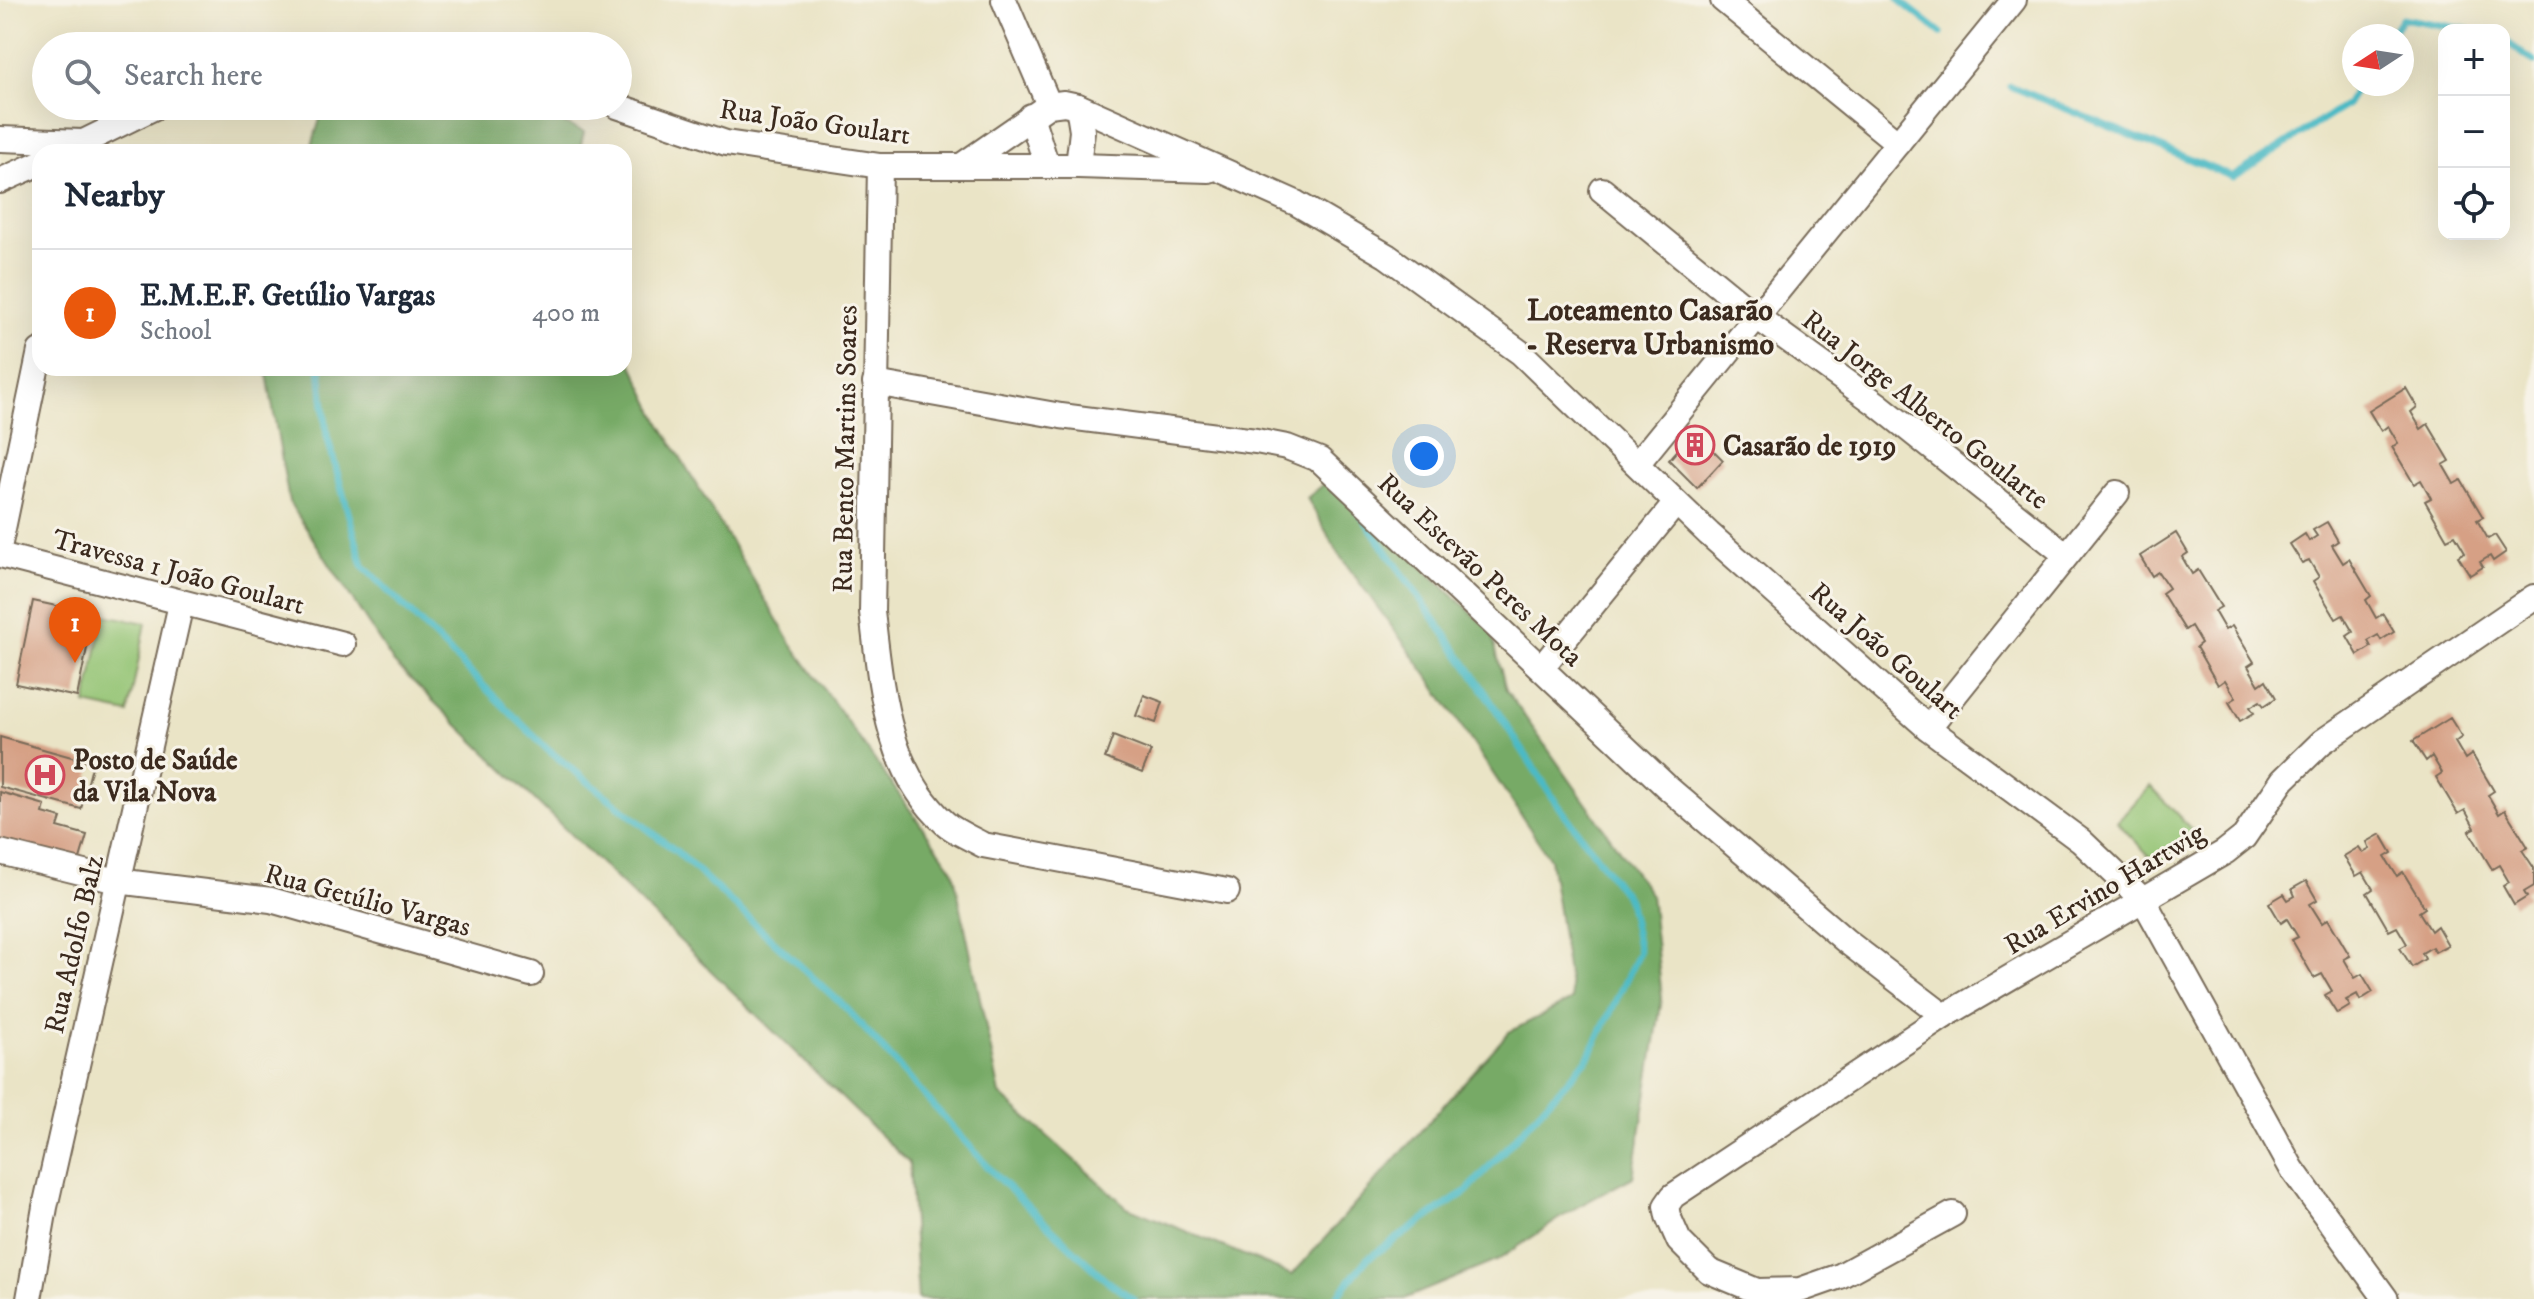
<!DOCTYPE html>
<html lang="en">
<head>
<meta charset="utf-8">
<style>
	body { margin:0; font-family:"IM FELL DW Pica",serif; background:#f2f2f3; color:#1f2937 }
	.controls { position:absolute; right:24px; top:24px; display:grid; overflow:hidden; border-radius:16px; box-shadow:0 8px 32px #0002 }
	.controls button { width:72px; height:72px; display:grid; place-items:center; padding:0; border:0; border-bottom:2px solid #e0e1e3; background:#fff; color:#1f2937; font:40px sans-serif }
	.compass { position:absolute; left:2342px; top:24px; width:72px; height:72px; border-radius:50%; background:#fff; box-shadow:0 8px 32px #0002; rotate:258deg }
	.you { position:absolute; left:1424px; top:456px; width:28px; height:28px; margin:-20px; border:6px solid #fff; border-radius:50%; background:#1a73e8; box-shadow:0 0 0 12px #1a73e833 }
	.badge { display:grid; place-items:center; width:52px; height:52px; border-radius:50%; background:#ea580c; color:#fff; font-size:26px; font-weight:700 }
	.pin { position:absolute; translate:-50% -66px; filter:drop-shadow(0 2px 4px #0008) }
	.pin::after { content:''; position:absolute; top:42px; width:28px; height:24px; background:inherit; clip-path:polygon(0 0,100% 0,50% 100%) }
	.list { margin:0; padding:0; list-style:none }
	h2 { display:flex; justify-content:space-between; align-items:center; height:104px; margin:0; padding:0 32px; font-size:34px }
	h2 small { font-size:26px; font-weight:400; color:#747a83 }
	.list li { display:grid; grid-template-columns:52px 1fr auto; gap:24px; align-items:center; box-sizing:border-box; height:128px; padding:0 32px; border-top:2px solid #e0e1e3 }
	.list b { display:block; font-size:30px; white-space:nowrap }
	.list p { margin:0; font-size:26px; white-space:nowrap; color:#747a83 }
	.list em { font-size:26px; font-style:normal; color:#747a83 }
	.icon { flex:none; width:44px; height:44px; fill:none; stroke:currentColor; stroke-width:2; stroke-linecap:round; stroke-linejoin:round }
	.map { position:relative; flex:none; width:2534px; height:1299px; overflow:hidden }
	.search { position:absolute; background:#fff; box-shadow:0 8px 32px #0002; left:32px; top:32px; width:600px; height:88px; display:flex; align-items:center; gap:20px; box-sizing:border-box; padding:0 28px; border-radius:44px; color:#747a83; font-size:30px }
	.panel { position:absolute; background:#fff; box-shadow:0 8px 32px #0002; left:32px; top:144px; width:600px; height:232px; border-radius:24px }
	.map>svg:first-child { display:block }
	.green { fill:#94c474; stroke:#687749; stroke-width:2 }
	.forest { fill:#7a6; stroke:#596a42; stroke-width:2 }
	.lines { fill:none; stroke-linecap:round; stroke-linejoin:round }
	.stream { stroke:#4cbac5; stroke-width:7 }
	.building { fill:#d6a085 }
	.minor-casing { stroke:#786b59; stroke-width:28 }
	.minor { stroke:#fff; stroke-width:24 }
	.labels { text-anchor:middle; stroke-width:6; stroke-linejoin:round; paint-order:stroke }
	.street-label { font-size:28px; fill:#3b2a1e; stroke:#f7f3e8 }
	.poi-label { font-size:28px; font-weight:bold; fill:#3b2a1e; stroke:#f7f3e8; text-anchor:start }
	.neighbourhood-label { font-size:30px; font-weight:bold; fill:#3b2a1e; stroke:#f7f3e8 }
</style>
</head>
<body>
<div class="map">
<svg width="2534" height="1299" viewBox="0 0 2534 1299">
	<rect width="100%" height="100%" fill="#f7f3e8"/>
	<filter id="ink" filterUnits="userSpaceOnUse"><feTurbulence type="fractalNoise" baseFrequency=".0125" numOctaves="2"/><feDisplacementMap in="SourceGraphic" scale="16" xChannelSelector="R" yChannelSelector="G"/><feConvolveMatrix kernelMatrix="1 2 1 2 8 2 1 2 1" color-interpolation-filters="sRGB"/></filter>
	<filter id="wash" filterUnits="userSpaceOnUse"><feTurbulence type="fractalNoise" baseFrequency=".006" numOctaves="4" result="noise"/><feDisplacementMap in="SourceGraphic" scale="32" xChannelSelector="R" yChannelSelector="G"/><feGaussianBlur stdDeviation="1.8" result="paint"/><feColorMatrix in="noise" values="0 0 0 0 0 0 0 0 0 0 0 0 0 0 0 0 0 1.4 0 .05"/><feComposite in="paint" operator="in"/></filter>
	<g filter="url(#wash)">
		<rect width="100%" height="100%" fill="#eae4c6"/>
		<g class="green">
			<polygon points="104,615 146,623 128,713 86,704"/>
			<polygon points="2150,786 2193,831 2159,866 2117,822"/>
		</g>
		<g class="forest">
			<polygon points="324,106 513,106 545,115 584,132 579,152 310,152"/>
			<polygon points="624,348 660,423 791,643 953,870 1000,1094 1127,1207 1292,1275 1509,1032 1572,1000 1550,859 1428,676 1340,556 1307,498 1329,480 1491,631 1506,690 1651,895 1662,998 1633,1177 1577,1207 1498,1260 1404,1299 918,1299 909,1163 394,663 289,502 266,368 624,368"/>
		</g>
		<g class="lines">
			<g class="stream">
				<polyline points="1899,0 1941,33"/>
				<polyline points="2390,36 2402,18 2469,30"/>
				<polyline points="2504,40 2534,62"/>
				<polyline points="2010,86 2233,177 2346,105 2359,84"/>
				<polyline points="320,368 327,436 363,566 548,750 677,852 847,1009 998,1178 1106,1280 1133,1299"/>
				<polyline points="1335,1299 1367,1259 1467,1191 1589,1057 1639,952 1628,899 1556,802 1473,674 1357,509"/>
			</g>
		</g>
		<g id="blocks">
			<g class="building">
				<polygon points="2406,388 2417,407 2411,412 2421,429 2428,424 2450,461 2443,465 2454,484 2461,480 2483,517 2477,520 2488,539 2495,535 2506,552 2493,561 2490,556 2480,562 2483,567 2470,575 2458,556 2465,552 2455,535 2447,539 2425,501 2431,498 2421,480 2414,484 2392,447 2398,443 2388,426 2381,431 2369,411"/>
				<polygon points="1694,431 1723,460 1697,488 1669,460"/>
				<polygon points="2327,522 2338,541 2332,545 2343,563 2349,559 2371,596 2366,600 2376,618 2383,614 2394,632 2381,640 2378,635 2368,641 2371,647 2358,655 2347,636 2353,632 2343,615 2336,619 2313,581 2319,577 2309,560 2302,563 2290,544 2305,534 2309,541 2317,536 2313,530"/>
				<polygon points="2176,533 2188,553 2182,557 2192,574 2198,570 2221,607 2214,611 2225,630 2232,626 2254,662 2248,666 2259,685 2266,680 2276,698 2264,706 2260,701 2250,707 2254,713 2240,721 2229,702 2236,698 2225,680 2218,685 2196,647 2201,643 2191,626 2185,630 2162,593 2169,588 2158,572 2152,576 2140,556"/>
				<polygon points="33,601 94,614 77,697 16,684"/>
				<polygon points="1144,695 1163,702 1156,723 1136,716"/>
				<polygon points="2450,718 2462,737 2455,742 2465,759 2472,754 2494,791 2488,795 2499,814 2505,810 2528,847 2522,850 2534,868 2534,886 2524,892 2527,897 2514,905 2503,886 2509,882 2499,865 2492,869 2469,831 2475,828 2465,810 2458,814 2436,777 2442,773 2432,756 2426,761 2413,741"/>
				<polygon points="1113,736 1151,751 1142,773 1105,758"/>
				<polygon points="0,737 93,763 81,809 0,787"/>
				<polygon points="0,792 45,805 43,813 61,818 58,827 87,835 79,862 0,840"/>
				<polygon points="2381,834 2392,853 2385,857 2397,876 2403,872 2425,908 2419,912 2431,931 2437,926 2448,945 2435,952 2432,947 2422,953 2425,959 2412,967 2400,948 2407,944 2397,927 2389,931 2367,893 2373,889 2363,872 2356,876 2344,856 2359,847 2363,853 2370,849 2367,842"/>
				<polygon points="2306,881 2317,900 2310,904 2322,923 2328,919 2350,956 2344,959 2355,978 2362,974 2373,992 2360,1000 2357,994 2346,1000 2350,1006 2337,1014 2325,995 2332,991 2322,974 2314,978 2292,940 2298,937 2287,919 2281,923 2269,903 2284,894 2288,900 2295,896 2292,889"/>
			</g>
		</g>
	</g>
	<g filter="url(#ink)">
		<use href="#blocks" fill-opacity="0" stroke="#786b59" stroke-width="2"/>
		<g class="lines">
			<defs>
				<g id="minor">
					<polyline points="1004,0 1049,105"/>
					<polyline points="1723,0 1898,143"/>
					<polyline points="418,46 433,46"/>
					<polyline points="617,106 726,143 880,166 1078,166 1209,170"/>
					<polyline points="1078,106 1082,131 1078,166"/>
					<polyline points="1031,116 1047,166"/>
					<polyline points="0,139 83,142"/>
					<polyline points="63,152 157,106"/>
					<path d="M880 166 872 612C881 686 886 770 945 823 955 832 971 838 983 845L1227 891"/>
					<polyline points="961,166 1049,105 1064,103 1078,106 1296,203 1387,256 1521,353 1709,534 1928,728 2081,841 2144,901 2292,1169 2386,1299"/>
					<polyline points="0,181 40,163"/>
					<polyline points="1602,190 1757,317 1877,404 2065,554"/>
					<polyline points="875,383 1061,416 1256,441 1287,447 1320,460 1667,787 1846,941 1944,1016"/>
					<polyline points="1637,464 2014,0"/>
					<polyline points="0,543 40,351"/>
					<polyline points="0,555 343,644"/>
					<polyline points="1542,667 1676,503"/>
					<polyline points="1928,728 2117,493"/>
					<polyline points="0,852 117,881 271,900 531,974"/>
					<polyline points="1953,1214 1840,1276 1800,1290 1757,1291 1709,1271 1679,1241 1668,1216 1666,1206 1673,1196 1944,1016 2225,852 2244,837 2283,780 2322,742 2534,597"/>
					<polyline points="29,1299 45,1207 181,604"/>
				</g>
			</defs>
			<use href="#minor" class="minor-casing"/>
			<use href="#minor" class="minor"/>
		</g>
	</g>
	<defs>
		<symbol id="building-ring" viewBox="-11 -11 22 22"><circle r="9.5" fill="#f7f3e8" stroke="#d1495b" stroke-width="1.5"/><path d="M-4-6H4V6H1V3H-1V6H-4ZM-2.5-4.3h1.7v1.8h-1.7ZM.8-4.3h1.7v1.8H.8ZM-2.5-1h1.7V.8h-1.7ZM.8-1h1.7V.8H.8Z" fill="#d1495b"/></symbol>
		<symbol id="hospital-ring" viewBox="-11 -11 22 22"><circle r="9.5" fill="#f7f3e8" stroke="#d1495b" stroke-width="1.5"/><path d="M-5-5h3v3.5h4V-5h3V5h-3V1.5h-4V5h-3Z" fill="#d1495b"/></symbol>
	</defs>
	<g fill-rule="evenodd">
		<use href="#building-ring" x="1673" y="423" width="44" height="44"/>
		<use href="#hospital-ring" x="23" y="753" width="44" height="44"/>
	</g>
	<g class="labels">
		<g class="street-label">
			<text transform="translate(815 121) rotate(8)" y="10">Rua João Goulart</text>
			<text transform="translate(1926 409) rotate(38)" y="10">Rua Jorge Alberto Goularte</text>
			<text transform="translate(844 449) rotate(-89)" y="10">Rua Bento Martins Soares</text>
			<text transform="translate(1481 569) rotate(43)" y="10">Rua Estevão Peres Mota</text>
			<text transform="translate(179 571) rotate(15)" y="10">Travessa 1 João Goulart</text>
			<text transform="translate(1887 650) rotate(41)" y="10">Rua João Goulart</text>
			<text transform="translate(2104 888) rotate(-31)" y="10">Rua Ervino Hartwig</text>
			<text transform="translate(368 899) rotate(15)" y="10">Rua Getúlio Vargas</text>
			<text transform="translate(73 944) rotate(-77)" y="10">Rua Adolfo Balz</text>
		</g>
		<g class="poi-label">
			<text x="1723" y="455">Casarão de 1919</text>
			<text x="73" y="769">Posto de Saúde<tspan x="73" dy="32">da Vila Nova</tspan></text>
		</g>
		<g class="neighbourhood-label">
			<text x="1650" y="320">Loteamento Casarão<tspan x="1650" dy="34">- Reserva Urbanismo</tspan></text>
		</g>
	</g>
</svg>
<div class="controls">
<button>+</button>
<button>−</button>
<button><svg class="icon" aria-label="locate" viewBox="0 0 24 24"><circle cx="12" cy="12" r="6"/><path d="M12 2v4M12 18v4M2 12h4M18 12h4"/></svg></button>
</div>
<svg class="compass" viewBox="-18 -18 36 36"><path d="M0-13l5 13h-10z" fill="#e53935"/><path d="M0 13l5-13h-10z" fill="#747a83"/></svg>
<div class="you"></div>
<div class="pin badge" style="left:75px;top:663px">1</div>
<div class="search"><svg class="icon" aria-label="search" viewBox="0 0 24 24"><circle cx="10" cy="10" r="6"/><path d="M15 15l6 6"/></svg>Search here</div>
<section class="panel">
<h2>Nearby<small></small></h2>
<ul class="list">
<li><span class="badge">1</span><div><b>E.M.E.F. Getúlio Vargas</b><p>School</p></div><em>400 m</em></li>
</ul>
</section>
</div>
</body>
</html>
